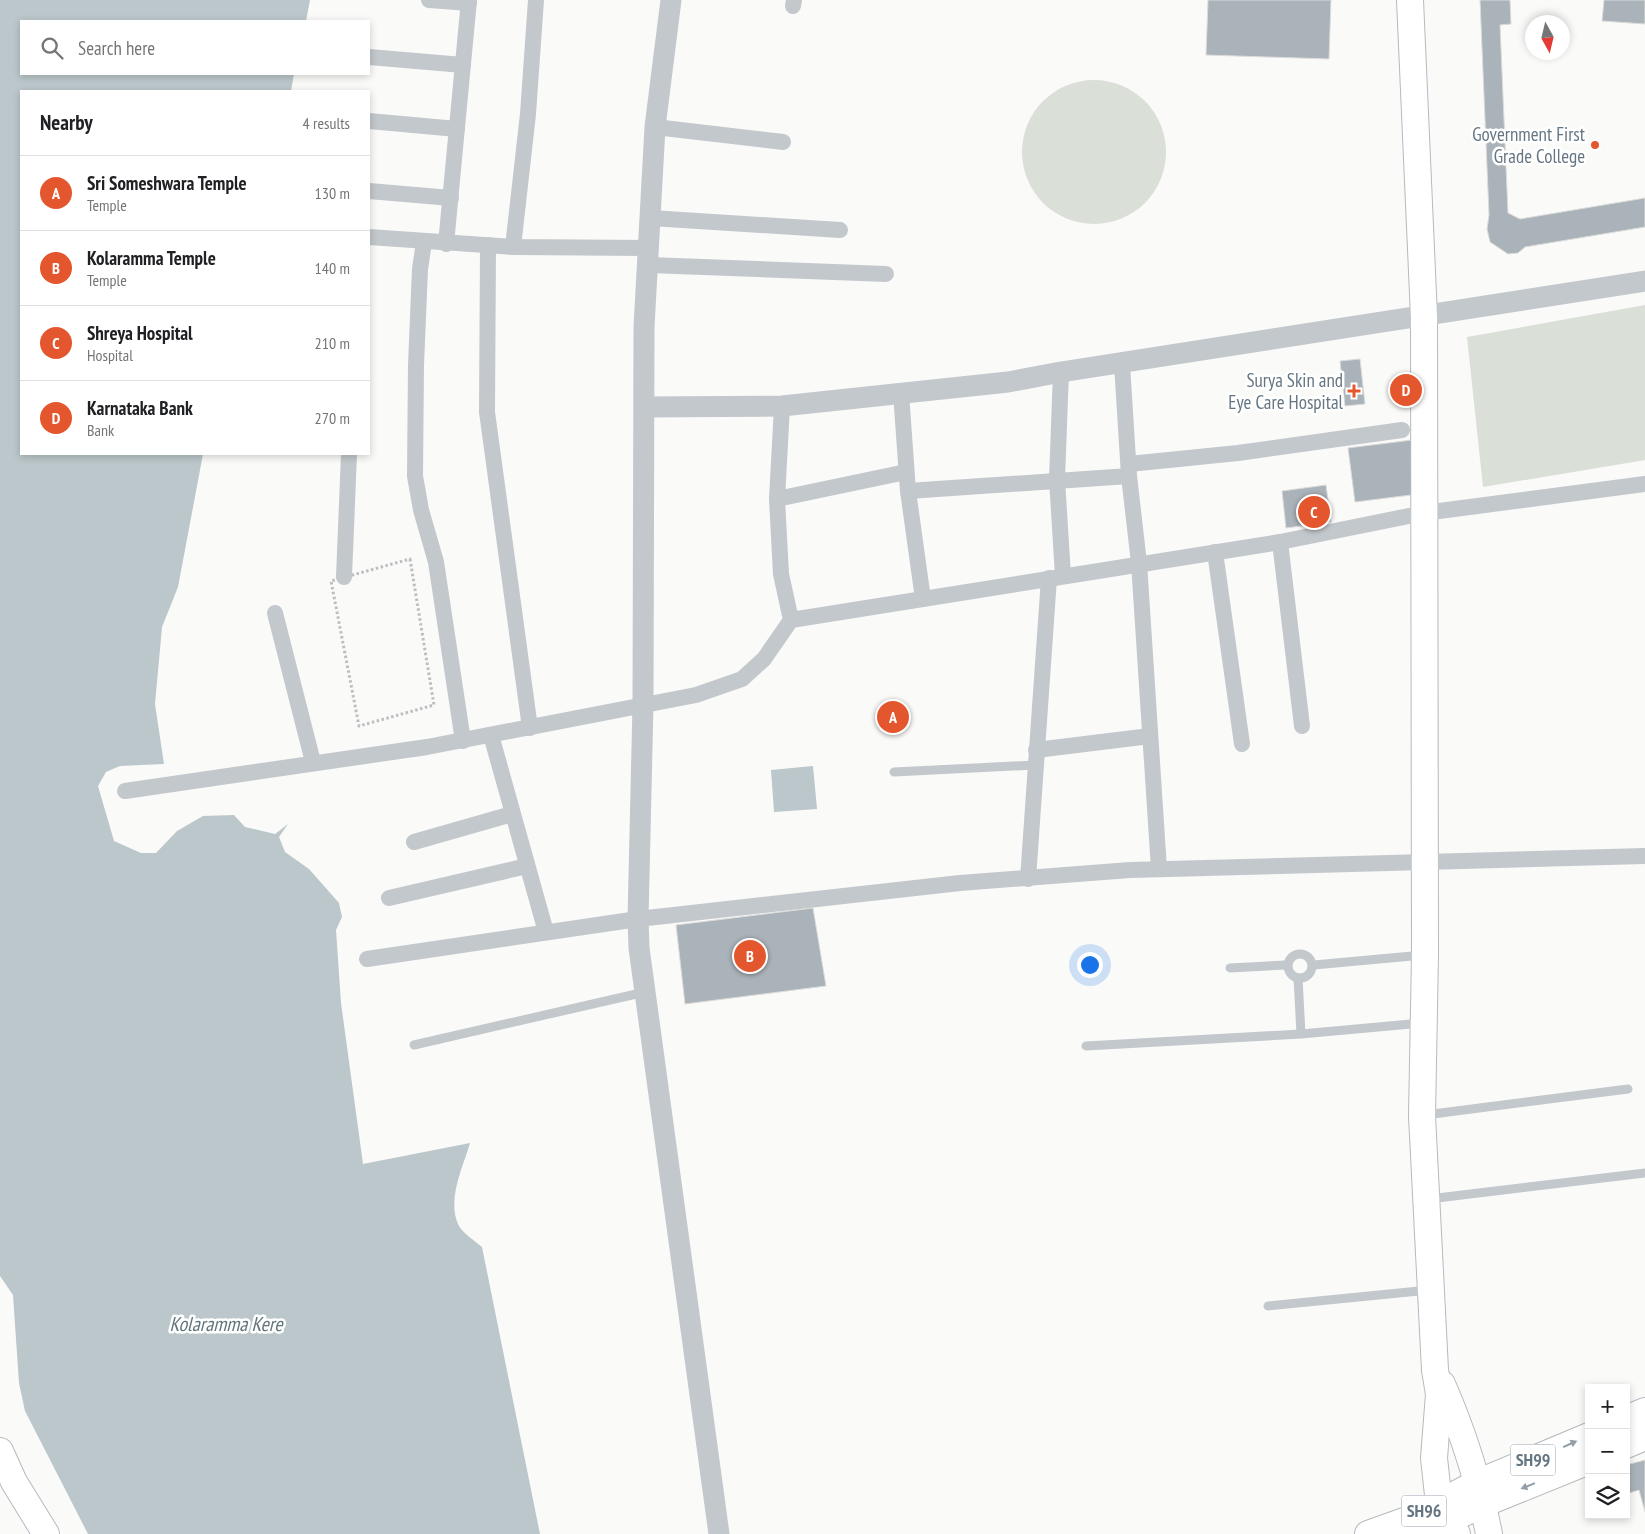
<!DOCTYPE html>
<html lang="en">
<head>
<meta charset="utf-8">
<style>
	body { margin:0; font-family:"PT Sans Narrow",sans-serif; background:#f6f6f6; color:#202124 }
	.controls { position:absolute; right:15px; bottom:15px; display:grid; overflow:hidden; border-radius:0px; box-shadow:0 2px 8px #0003 }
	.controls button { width:45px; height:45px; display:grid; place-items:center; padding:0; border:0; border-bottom:1px solid #e0e0e0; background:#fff; color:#202124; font:25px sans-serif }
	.compass { position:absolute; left:1525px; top:15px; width:45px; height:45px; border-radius:50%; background:#fff; box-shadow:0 2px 8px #0003; rotate:172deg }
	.you { position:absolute; left:1089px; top:964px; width:18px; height:18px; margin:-12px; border:4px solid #fff; border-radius:50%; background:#1a73e8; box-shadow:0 0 0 8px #1a73e833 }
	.badge { display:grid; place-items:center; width:32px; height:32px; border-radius:50%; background:#e4572e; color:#fff; font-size:16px; font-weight:700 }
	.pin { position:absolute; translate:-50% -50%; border:2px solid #fff; box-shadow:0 1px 5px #0006 }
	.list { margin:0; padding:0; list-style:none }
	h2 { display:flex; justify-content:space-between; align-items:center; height:65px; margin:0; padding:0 20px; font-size:21px }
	h2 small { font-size:16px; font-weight:400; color:#757577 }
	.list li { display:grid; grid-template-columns:32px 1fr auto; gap:15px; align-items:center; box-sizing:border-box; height:75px; padding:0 20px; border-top:1px solid #e0e0e0 }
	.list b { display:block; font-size:19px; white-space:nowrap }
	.list p { margin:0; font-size:16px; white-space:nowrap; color:#757577 }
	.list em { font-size:16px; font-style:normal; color:#757577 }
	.icon { flex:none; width:28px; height:28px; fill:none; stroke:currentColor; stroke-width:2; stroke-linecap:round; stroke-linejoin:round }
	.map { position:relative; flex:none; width:1645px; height:1534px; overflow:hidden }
	.search { position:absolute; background:#fff; box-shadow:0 2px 8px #0003; left:20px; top:20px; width:350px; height:55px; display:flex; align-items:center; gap:12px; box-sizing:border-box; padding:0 18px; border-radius:0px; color:#757577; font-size:19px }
	.panel { position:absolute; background:#fff; box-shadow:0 2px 8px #0003; left:20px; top:90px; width:350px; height:365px; border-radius:0px }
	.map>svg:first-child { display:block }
	.green { fill:#dadfd7 }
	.water { fill:#bbc7cb }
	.building { fill:#aab3b9; stroke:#dcdcda }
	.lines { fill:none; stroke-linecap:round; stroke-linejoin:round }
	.primary-casing { stroke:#b5babe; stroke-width:28 }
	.path { stroke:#bbbfc2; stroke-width:3; stroke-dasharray:2.5 2.5; stroke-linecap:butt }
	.service { stroke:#c3c8cc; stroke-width:9 }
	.minor { stroke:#c3c8cc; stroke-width:16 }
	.tertiary { stroke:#c3c8cc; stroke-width:21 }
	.primary { stroke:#fff; stroke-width:26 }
	.oneway { fill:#939fa8 }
	.poi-dot { fill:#e4572e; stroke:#fff; stroke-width:2 }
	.labels { text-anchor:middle; stroke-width:5; stroke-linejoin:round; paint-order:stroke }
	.shield { fill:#fff; stroke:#939fa8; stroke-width:1 }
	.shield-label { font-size:18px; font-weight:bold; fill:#657683 }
	.poi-label { font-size:19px; fill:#657683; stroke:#fff; text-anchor:end }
	.water-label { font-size:20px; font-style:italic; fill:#60757c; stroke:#fff }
</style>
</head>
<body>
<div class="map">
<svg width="1645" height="1534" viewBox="0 0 1645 1534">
	<rect width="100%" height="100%" fill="#fafaf8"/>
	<g class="green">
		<circle cx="1094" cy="152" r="72"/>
		<polygon points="1645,305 1645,460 1483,487 1467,337"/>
	</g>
	<g class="water">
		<path d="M0 0H310L306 21H21V74H294L291 91H21V454H203L178 587 162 627 155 704 164 764 120 766 106 772 98 786 114 841 141 853H156L177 831 203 816 234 815 245 827 275 834 288 824 279 837 285 852 309 869 339 903 342 917 336 930 341 1003 363 1164 470 1143C463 1167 446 1201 459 1226 463 1233 475 1241 482 1247L540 1534H88L25 1411 19 1383 13 1295 0 1276Z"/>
		<polygon points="813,766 817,809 774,812 771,770"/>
	</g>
	<g class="building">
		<polygon points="1208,0 1331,0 1329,59 1206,55"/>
		<polygon points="1480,0 1510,0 1511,24 1500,25 1508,213 1520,219 1645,198 1645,227 1525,247 1518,253 1508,254 1490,242 1487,229 1489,215"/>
		<polygon points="1604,0 1645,0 1645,24 1602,21"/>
		<polygon points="1360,359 1365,404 1345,406 1340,361"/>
		<polygon points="1412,440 1419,494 1355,502 1348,448"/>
		<polygon points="1326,485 1331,522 1286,528 1282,491"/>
		<polygon points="813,908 826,986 685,1004 676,925"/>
		<polygon points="1645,1460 1645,1512 1639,1490 1626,1494 1626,1465"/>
	</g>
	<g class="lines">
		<defs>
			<g id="primary">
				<polyline points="1410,0 1424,317 1425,955 1422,1116 1435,1370 1439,1394 1434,1458 1439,1504 1457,1534"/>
				<path d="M1442 1384C1463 1432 1479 1482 1489 1534"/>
				<polyline points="1626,1419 1645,1411"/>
				<polyline points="1626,1445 1645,1437"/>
				<polyline points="0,1451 14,1482 46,1534"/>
				<polyline points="1368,1534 1407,1520 1477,1483 1589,1436"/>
				<polyline points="1420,1534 1483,1504 1589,1461"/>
			</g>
		</defs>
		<use href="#primary" class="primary-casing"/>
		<polygon class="path" points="410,559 434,705 359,726 331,581"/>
		<g class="service">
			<polyline points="894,772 1035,765"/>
			<circle cx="1300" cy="966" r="12"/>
			<polyline points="1314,965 1423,955"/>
			<polyline points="1230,968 1286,965"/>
			<polyline points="1298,978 1301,1034"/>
			<polyline points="414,1045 645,992"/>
			<polyline points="1086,1046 1301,1034 1422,1023"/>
			<polyline points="1425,1115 1628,1089"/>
			<polyline points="1429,1199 1645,1173"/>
			<polyline points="1268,1306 1429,1290"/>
		</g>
		<g class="minor">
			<polyline points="429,0 469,3"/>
			<polyline points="793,6 794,0"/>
			<polyline points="369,57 463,65"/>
			<polyline points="369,121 457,129"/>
			<polyline points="655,127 783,142"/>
			<polyline points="369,191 451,198"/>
			<polyline points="651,218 840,230"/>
			<polyline points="369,237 513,247 648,248"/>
			<polyline points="424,242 420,269 416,365 415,476 421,510 436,562 463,741"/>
			<polyline points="446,244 469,0"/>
			<polyline points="488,245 487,412 530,728"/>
			<polyline points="513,247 528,114 536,0"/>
			<polyline points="649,265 886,274"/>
			<polyline points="1122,364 1129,476 1139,563 1159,869"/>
			<polyline points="1061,372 1057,479 1063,576"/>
			<polyline points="901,393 908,491 923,599"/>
			<polyline points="782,406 777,499 781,574 791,620 1280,542 1424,513 1645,484"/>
			<polyline points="1129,464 1238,453 1402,430"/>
			<polyline points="908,491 1129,476"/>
			<polyline points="777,499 906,472"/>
			<polyline points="1280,542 1302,726"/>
			<polyline points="1215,552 1242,744"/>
			<polyline points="344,577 349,454"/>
			<polyline points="275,613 313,762"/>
			<polyline points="491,735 546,932"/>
			<polyline points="1036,750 1150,736"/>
			<polyline points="125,791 427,747 696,695 742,679 764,659 791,620"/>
			<polyline points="414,842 512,814"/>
			<polyline points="1028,879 1049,578"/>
			<polyline points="389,898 527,866"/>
			<polyline points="367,959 638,919 960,883 1130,870 1645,856"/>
		</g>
		<g class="tertiary">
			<polyline points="671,0 655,127 644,327 643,705 638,919 639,948 719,1534"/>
			<polyline points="645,407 782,406 1008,382 1061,372 1645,281"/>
		</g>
		<use href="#primary" class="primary"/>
	</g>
	<defs><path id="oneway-solid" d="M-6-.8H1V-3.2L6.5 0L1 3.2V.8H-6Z" transform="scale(1.25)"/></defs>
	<g class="oneway">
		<use href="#oneway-solid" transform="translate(1570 1444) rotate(-24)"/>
		<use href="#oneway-solid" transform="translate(1528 1486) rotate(158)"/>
	</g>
	<g class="poi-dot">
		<circle cx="1595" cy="145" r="5"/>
		<path d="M1351.5 383.5h5v5h5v5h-5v5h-5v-5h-5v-5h5z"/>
	</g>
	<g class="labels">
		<g class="shield">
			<rect x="1510.5" y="1444.5" width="45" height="31" rx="4"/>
			<rect x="1401.5" y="1495.5" width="45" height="31" rx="4"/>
		</g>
		<g class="shield-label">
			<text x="1533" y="1466">SH99</text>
			<text x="1424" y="1517">SH96</text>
		</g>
		<g class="poi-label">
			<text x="1585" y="141">Government First<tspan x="1585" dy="22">Grade College</tspan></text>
			<text x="1343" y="387">Surya Skin and<tspan x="1343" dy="22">Eye Care Hospital</tspan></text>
		</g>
		<g class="water-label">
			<text x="226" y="1331">Kolaramma Kere</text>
		</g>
	</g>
</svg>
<div class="controls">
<button>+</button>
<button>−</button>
<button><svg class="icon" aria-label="layers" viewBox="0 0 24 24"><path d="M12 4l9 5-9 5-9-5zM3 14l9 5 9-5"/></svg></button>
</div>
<svg class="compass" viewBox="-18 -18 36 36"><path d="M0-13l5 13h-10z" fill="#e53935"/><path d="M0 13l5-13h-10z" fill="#757577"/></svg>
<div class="you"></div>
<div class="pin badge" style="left:893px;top:717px">A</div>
<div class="pin badge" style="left:750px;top:956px">B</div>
<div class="pin badge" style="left:1314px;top:512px">C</div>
<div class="pin badge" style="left:1406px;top:390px">D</div>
<div class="search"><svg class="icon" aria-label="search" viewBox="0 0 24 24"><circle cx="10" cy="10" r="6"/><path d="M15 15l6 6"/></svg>Search here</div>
<section class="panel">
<h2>Nearby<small>4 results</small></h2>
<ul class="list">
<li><span class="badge">A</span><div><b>Sri Someshwara Temple</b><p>Temple</p></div><em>130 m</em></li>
<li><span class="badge">B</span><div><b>Kolaramma Temple</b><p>Temple</p></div><em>140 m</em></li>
<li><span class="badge">C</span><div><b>Shreya Hospital</b><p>Hospital</p></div><em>210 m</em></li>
<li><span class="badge">D</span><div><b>Karnataka Bank</b><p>Bank</p></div><em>270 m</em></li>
</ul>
</section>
</div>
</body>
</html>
